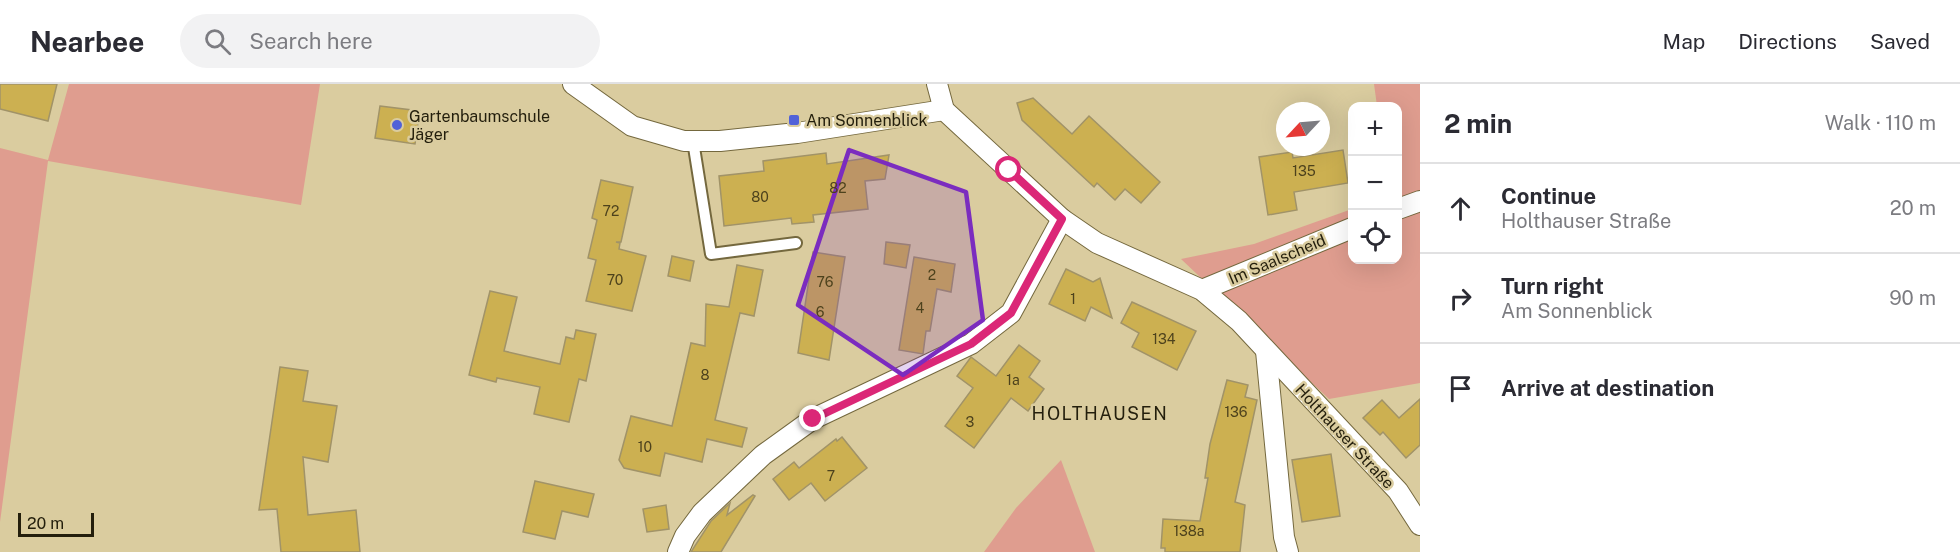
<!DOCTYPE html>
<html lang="en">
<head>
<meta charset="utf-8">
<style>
	body { margin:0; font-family:"Public Sans",sans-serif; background:#f2f2f3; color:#2b2b33 }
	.controls { position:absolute; right:18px; top:18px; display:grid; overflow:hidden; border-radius:12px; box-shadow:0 6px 24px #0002 }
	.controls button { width:54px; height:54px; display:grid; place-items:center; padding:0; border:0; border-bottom:2px solid #e1e1e2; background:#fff; color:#2b2b33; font:30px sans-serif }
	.compass { position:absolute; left:1276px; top:18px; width:54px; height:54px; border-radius:50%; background:#fff; box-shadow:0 6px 24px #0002; rotate:244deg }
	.scale { position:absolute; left:18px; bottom:15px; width:76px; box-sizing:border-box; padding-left:6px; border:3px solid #231e0c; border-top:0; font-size:16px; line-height:21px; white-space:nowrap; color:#231e0c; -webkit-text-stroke:4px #dacc9f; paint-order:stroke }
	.stop { position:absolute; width:18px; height:18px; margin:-14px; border:4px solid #db2777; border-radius:50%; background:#fff }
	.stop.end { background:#db2777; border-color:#fff; box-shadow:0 2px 6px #0008 }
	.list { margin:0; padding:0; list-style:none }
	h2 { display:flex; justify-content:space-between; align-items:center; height:78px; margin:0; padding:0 24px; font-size:26px }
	h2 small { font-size:20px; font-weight:400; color:#7c7c81 }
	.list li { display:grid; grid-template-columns:39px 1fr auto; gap:18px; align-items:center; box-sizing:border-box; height:90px; padding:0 24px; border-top:2px solid #e1e1e2 }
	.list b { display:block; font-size:22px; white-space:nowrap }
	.list p { margin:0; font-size:20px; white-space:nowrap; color:#7c7c81 }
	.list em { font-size:20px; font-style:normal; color:#7c7c81 }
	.icon { flex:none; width:33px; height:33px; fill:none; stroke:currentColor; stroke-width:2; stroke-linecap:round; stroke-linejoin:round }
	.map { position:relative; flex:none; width:1420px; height:468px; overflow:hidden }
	header { display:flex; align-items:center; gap:36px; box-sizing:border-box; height:84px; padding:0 30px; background:#fff; border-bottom:2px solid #e1e1e2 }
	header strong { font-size:28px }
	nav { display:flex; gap:33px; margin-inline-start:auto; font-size:21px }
	.search { width:420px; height:54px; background:#f2f2f3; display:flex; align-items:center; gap:15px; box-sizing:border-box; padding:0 21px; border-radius:33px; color:#7c7c81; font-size:22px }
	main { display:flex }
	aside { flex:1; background:#fff }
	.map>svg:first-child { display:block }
	.green { fill:#df9d8f }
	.building { fill:#ccb051; stroke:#a19368; stroke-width:1.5 }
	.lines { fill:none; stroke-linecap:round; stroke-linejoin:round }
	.lane-casing { stroke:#74683e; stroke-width:14 }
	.street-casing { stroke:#74683e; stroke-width:22 }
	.lane { stroke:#fff; stroke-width:10 }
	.street { stroke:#fff; stroke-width:20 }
	.route { stroke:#db2777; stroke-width:8 }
	.marked { fill:#7b2cbf; fill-opacity:0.2; stroke:#7b2cbf; stroke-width:4.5; stroke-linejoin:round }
	.poi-dot { fill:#5162d8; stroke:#dacc9f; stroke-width:2 }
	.labels { text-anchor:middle; stroke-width:5; stroke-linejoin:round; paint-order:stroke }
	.number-label { font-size:14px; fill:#4d421d }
	.poi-label { font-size:16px; fill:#231e0c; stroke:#dacc9f; text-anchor:start }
	.street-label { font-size:16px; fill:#231e0c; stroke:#dacc9f }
	.neighbourhood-label { font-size:18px; letter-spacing:1.5px; fill:#231e0c; stroke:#dacc9f }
</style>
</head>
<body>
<header>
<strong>Nearbee</strong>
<div class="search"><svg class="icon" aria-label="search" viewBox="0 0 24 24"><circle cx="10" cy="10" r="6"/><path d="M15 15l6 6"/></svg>Search here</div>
<nav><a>Map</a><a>Directions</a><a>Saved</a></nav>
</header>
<main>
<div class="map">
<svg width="1420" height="468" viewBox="0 0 1420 468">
	<rect width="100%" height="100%" fill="#dacc9f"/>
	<g class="green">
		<polygon points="69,0 320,0 301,121 48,77 0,438 0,64 48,76"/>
		<polygon points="1374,0 1420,0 1420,299 1329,315 1181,175 1254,160 1352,125 1352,176 1398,176 1398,22 1377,22"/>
		<polygon points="1061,376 1095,468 984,468 1016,424"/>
	</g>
	<g class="building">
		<polygon points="0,0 57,0 48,37 0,25"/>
		<polygon points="1033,14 1072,50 1089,32 1160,98 1141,119 1125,105 1115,116 1097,99 1094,103 1022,36 1017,19"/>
		<polygon points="380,22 420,27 415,60 375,54"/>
		<polygon points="1343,66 1348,99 1294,108 1297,126 1268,131 1259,73 1292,68 1293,74"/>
		<polygon points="826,69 827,80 889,71 885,95 865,97 868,125 813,131 814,138 792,140 791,134 724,142 719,92 764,87 763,77"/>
		<polygon points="601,96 633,103 621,158 616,158 620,159 619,165 646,172 632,227 586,217 596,176 588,174 597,136 592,134"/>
		<polygon points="886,158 910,161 906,184 884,180"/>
		<polygon points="813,168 845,173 829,276 798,269"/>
		<polygon points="672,172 694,177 690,197 668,192"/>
		<polygon points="914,173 955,180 951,208 937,205 930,247 926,247 923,270 899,266"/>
		<polygon points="737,181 763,186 754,232 740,229 715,336 747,344 742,363 707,355 702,378 665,369 660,392 624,384 619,376 631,332 672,342 691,259 705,262 706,220 729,223"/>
		<polygon points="1066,185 1093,198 1100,194 1112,234 1091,223 1085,237 1049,220"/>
		<polygon points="490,207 517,213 504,267 560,280 566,253 574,255 576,246 596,250 586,297 579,295 569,338 534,330 540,303 497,294 496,298 469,291"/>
		<polygon points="1132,218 1196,247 1177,286 1132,263 1139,249 1121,239"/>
		<polygon points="1019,261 1040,277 1029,293 1044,305 1028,327 1011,314 974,364 945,342 973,304 957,292 971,273 996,292"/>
		<polygon points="280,283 308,287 303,317 337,322 328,378 303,373 308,431 356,426 360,468 281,468 277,425 259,426"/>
		<polygon points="1227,296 1248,301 1245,313 1257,316 1235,418 1245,421 1240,468 1165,468 1165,464 1161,464 1163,435 1200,437 1208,394 1205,394 1210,360"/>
		<polygon points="1420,315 1420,361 1406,374 1383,348 1380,351 1363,334 1382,316 1399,334"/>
		<polygon points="842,353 867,384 825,417 811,399 789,416 773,395 794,378 799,384 836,355 837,357"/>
		<polygon points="1331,370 1340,432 1302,438 1292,376"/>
		<polygon points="535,397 594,410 588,433 562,427 555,455 523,448"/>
		<polygon points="753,411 755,412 721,468 691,468 711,437 730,419 727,431"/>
		<polygon points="666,421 669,445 647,448 643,425"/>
	</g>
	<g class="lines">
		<defs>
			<polyline id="lane" points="693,57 711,170 796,159"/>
			<g id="street">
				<polyline points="573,0 632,42 684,57 720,57 797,49 944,26"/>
				<polyline points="937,0 944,26 1062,135 1097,159 1202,206 1239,237 1398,407 1420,441"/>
				<polyline points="1398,125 1420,117"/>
				<polyline points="1202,206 1352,144"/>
				<polyline points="1266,267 1284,453 1288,468"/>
				<polyline points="678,468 685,452 702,429 763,371 813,335 971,260 1011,229 1062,135"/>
			</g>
		</defs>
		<use href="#lane" class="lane-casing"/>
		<use href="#street" class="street-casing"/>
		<use href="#lane" class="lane"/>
		<use href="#street" class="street"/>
	</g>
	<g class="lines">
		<polyline class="route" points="813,335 971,260 1011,229 1062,135 1009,86"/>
	</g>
	<path class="marked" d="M849 66 966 108 983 236 903 291 798 221Z"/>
	<g class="poi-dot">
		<rect x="788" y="30" width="12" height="12" rx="3"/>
		<circle cx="397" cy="41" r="6"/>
	</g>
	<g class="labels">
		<g class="number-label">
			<text x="1304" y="92">135</text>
			<text x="838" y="109">82</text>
			<text x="760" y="118">80</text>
			<text x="611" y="132">72</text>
			<text x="932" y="196">2</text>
			<text x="615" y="201">70</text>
			<text x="825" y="203">76</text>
			<text x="1073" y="220">1</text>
			<text x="920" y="229">4</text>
			<text x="820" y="233">6</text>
			<text x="1164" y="260">134</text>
			<text x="705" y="296">8</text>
			<text x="1013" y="301">1a</text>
			<text x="1236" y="333">136</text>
			<text x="970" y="343">3</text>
			<text x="645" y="368">10</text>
			<text x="831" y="397">7</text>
			<text x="1189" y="452">138a</text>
		</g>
		<g class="poi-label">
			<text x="409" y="38">Gartenbaumschule<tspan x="409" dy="18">Jäger</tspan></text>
			<text x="806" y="42">Am Sonnenblick</text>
		</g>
		<g class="street-label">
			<text transform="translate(1277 175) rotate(-23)" y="6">Im Saalscheid</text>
			<text transform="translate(1345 352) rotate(47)" y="6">Holthauser Straße</text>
		</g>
		<g class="neighbourhood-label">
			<text x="1100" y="336">HOLTHAUSEN</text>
		</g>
	</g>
</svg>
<div class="controls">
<button>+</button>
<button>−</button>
<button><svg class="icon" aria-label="locate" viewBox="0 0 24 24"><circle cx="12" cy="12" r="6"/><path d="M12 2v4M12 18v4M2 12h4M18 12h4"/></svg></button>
</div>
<svg class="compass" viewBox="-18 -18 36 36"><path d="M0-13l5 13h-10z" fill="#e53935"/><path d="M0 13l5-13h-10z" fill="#7c7c81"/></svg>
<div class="scale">20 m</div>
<div class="stop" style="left:1009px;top:86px"></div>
<div class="stop end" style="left:813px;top:335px"></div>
</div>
<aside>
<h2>2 min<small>Walk · 110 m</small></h2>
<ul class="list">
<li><svg class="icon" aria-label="ahead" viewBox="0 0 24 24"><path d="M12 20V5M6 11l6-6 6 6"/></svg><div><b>Continue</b><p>Holthauser Straße</p></div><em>20 m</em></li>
<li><svg class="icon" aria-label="right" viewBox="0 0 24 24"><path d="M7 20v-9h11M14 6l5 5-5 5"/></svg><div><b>Turn right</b><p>Am Sonnenblick</p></div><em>90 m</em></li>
<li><svg class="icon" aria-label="arrive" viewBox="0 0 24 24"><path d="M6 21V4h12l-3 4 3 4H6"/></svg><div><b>Arrive at destination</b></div></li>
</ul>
</aside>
</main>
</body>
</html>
